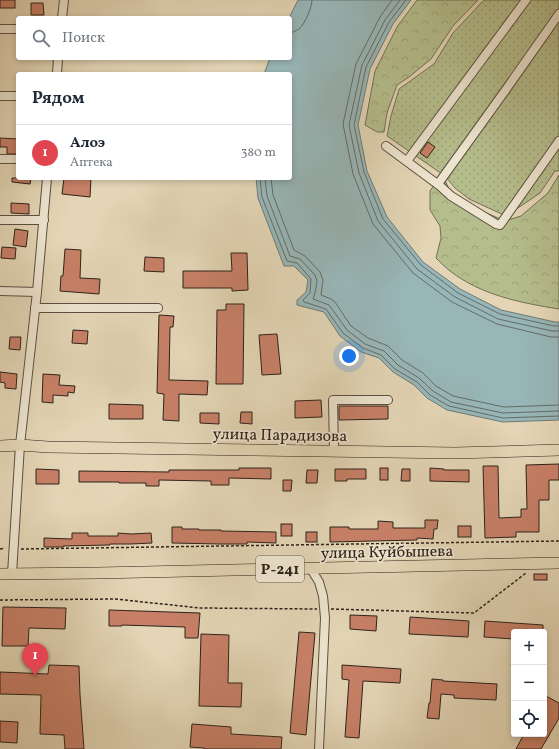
<!DOCTYPE html>
<html lang="ru">
<head>
<meta charset="utf-8">
<style>
	body { margin:0; font-family:Vollkorn,serif; background:#f2f2f3; color:#1f2937 }
	.controls { position:absolute; right:12px; bottom:12px; display:grid; overflow:hidden; border-radius:4px; box-shadow:0 2px 6px #0003 }
	.controls button { width:36px; height:36px; display:grid; place-items:center; padding:0; border:0; border-bottom:1px solid #e0e1e3; background:#fff; color:#1f2937; font:20px sans-serif }
	.you { position:absolute; left:349px; top:356px; width:14px; height:14px; margin:-10px; border:3px solid #fff; border-radius:50%; background:#1a73e8; box-shadow:0 0 0 6px #1a73e833 }
	.badge { display:grid; place-items:center; width:26px; height:26px; border-radius:50%; background:#b45309; color:#fff; font-size:13px; font-weight:700 }
	.pin { position:absolute; translate:-50% -33px; filter:drop-shadow(0 1px 2px #0008) }
	.pin::after { content:''; position:absolute; top:21px; width:14px; height:12px; background:inherit; clip-path:polygon(0 0,100% 0,50% 100%) }
	.list { margin:0; padding:0; list-style:none }
	h2 { display:flex; justify-content:space-between; align-items:center; height:52px; margin:0; padding:0 16px; font-size:17px }
	h2 small { font-size:13px; font-weight:400; color:#747a83 }
	.list li { display:grid; grid-template-columns:26px 1fr auto; gap:12px; align-items:center; box-sizing:border-box; height:56px; padding:0 16px; border-top:1px solid #e0e1e3 }
	.list b { display:block; font-size:15px; white-space:nowrap }
	.list p { margin:0; font-size:13px; white-space:nowrap; color:#747a83 }
	.list em { font-size:13px; font-style:normal; color:#747a83 }
	.icon { flex:none; width:22px; height:22px; fill:none; stroke:currentColor; stroke-width:2; stroke-linecap:round; stroke-linejoin:round }
	.map { position:relative; flex:none; width:559px; height:749px; overflow:hidden }
	.search { position:absolute; background:#fff; box-shadow:0 2px 6px #0003; left:16px; top:16px; width:276px; height:44px; display:flex; align-items:center; gap:10px; box-sizing:border-box; padding:0 14px; border-radius:4px; color:#747a83; font-size:15px }
	.panel { position:absolute; background:#fff; box-shadow:0 2px 6px #0003; left:16px; top:72px; width:276px; height:108px; border-radius:4px }
	.map>svg:first-child { display:block }
	.forest { fill:url(#forest-crowns); stroke:#727053 }
	.garden { fill:url(#garden-dots); stroke:#727053 }
	.water { fill:#98b6b7; stroke:#6e7b78 }
	.lines { fill:none; stroke-linecap:round; stroke-linejoin:round }
	.shore { stroke:#636c68; stroke-width:1 }
	.building { fill:#c78067; stroke:#2e221a }
	.minor-casing { stroke:#5b4f41; stroke-width:10 }
	.highway-casing { stroke:#2e221a; stroke-width:12 }
	.path { stroke:#2e221a; stroke-width:1.5; stroke-dasharray:3 2; stroke-linecap:butt }
	.minor { stroke:#ede4cf; stroke-width:8 }
	.highway { stroke:#e3d5b5; stroke-width:11 }
	.labels { text-anchor:middle; stroke-width:3.5; stroke-linejoin:round; paint-order:stroke }
	.shield { fill:#ede4cf; stroke:#675c50; stroke-width:1 }
	.shield-label { font-size:15px; font-weight:bold; fill:#2e221a }
	.street-label { font-size:16px; fill:#2e221a; stroke:#ede4cf }
</style>
</head>
<body>
<div class="map">
<svg width="559" height="749" viewBox="0 0 559 749">
	<defs>
		<pattern id="forest-crowns" width="20" height="18" patternUnits="userSpaceOnUse"><rect width="20" height="18" fill="#b5bd8c"/><path d="M2 6a3 3 0 1 1 6 0M12 15a3 3 0 1 1 6 0" fill="none" stroke="#9ca278"/></pattern>
		<pattern id="garden-dots" width="8" height="8" patternUnits="userSpaceOnUse"><rect width="8" height="8" fill="#b5bd8c"/><path d="M2 2h.1M6 6h.1" fill="none" stroke="#9ca278" stroke-width="1.8" stroke-linecap="round"/></pattern>
	</defs>
	<rect width="100%" height="100%" fill="#e3d5b5"/>
	<filter id="stains"><feTurbulence type="fractalNoise" baseFrequency=".005" numOctaves="4"/><feColorMatrix values="0 0 0 0 .2 0 0 0 0 .09 0 0 0 0 .02 0 0 0 .5 -.17"/></filter>
	<radialGradient id="worn" r=".72"><stop offset=".6" stop-color="#630" stop-opacity="0"/><stop offset="1" stop-color="#630" stop-opacity=".3"/></radialGradient>
	<g class="forest">
		<polygon points="417,0 478,0 453,26 431,59 409,77 397,85 387,113 384,132 377,132 365,125 375,71 397,27"/>
		<path d="M559 175V309C521 303 481 295 450 271 445 267 441 263 436 258L441 238 440 226 430 210V191L438 179 444 178 449 189 466 204 505 221 521 216 548 193Z"/>
	</g>
	<polygon class="garden" points="484,0 559,0 559,171 555,171 540,193 506,216 469,199 455,188 445,176 387,136 391,116 399,89 434,64 453,33"/>
	<polygon class="water" points="298,0 411,0 393,24 370,69 358,125 367,171 387,217 423,262 460,289 501,310 555,322 559,322 559,420 503,422 447,410 427,398 414,385 393,372 379,358 361,352 340,336 324,312 297,305 297,300 306,292 308,280 294,266 284,266 258,198 256,178 290,178 290,74 264,74 270,58 290,58 290,18 289,18"/>
	<g class="lines">
		<g class="shore">
			<polyline points="392,0 380,17 356,64 343,124 353,174 373,224 413,273 452,302 497,324 551,337 559,337"/>
			<polyline points="400,0 385,20 362,65 349,125 359,173 378,221 417,269 455,297 498,319 552,331 559,331"/>
			<polyline points="406,0 389,22 366,67 354,125 364,172 383,219 421,265 458,293 500,314 554,326 559,326"/>
			<path d="M290 33C293 32 296 31 299 29 305 24 312 7 312 0"/>
			<polyline points="260,178 262,197 287,261 297,263 311,279 310,293 303,300 304,302 326,309 343,333 363,348 381,355 395,369 417,382 430,395 449,406 503,418 559,416"/>
			<polyline points="265,178 267,196 290,256 300,259 315,275 317,281 315,293 313,299 329,305 347,330 365,344 384,351 398,365 419,378 433,391 451,402 503,413 559,411"/>
			<polyline points="271,178 273,195 294,250 305,256 320,272 323,280 321,295 331,299 335,302 351,326 368,338 388,346 402,360 423,373 436,386 453,396 504,407 559,405"/>
		</g>
	</g>
	<g class="building">
		<rect x="0" y="0" width="15" height="8"/>
		<polygon points="31,3 43,3 44,15 31,15"/>
		<polygon points="0,138 18,139 18,154 7,154 7,147 0,147"/>
		<polygon points="428,142 435,147 427,158 420,153"/>
		<polygon points="12,178 31,178 30,184 12,182"/>
		<polygon points="64,178 91,178 90,197 62,194"/>
		<polygon points="11,203 29,204 29,214 11,213"/>
		<polygon points="15,229 28,231 26,247 13,245"/>
		<polygon points="2,247 16,248 15,259 1,258"/>
		<polygon points="65,249 81,250 80,278 100,279 99,294 60,291 61,276 63,276"/>
		<polygon points="231,253 247,253 248,290 232,291 232,288 183,288 183,271 232,271"/>
		<polygon points="145,257 164,258 164,272 144,271"/>
		<polygon points="226,304 244,304 243,384 216,384 217,310 226,310"/>
		<polygon points="159,315 174,316 173,327 170,327 169,380 208,381 207,395 179,394 179,421 163,420 164,394 157,393"/>
		<polygon points="73,330 88,331 87,344 72,343"/>
		<polygon points="277,334 281,374 262,375 259,335"/>
		<polygon points="10,337 21,337 20,350 9,349"/>
		<polygon points="0,372 17,374 16,389 5,388 5,383 0,382"/>
		<polygon points="43,374 60,375 59,385 75,386 74,393 68,392 68,396 53,395 53,403 42,402"/>
		<polygon points="321,400 322,417 295,418 295,401"/>
		<polygon points="109,404 143,405 143,419 109,419"/>
		<polygon points="339,406 388,406 388,419 339,420"/>
		<polygon points="241,412 252,412 252,424 240,423"/>
		<polygon points="200,413 219,413 219,424 200,423"/>
		<polygon points="559,464 559,480 549,480 549,500 539,500 539,532 516,532 516,537 485,538 483,466 498,466 499,518 521,517 521,509 527,509 526,465"/>
		<polygon points="239,468 271,468 271,479 229,478 229,485 211,485 211,481 159,480 159,486 146,486 146,483 119,483 119,482 79,482 79,471 169,472 169,470 239,470"/>
		<rect x="380" y="468" width="8" height="12"/>
		<polygon points="430,468 444,469 444,470 469,470 469,482 430,481"/>
		<polygon points="36,469 59,470 59,484 36,484"/>
		<polygon points="335,469 366,469 366,479 347,479 347,481 335,481"/>
		<polygon points="402,469 410,469 410,481 401,481"/>
		<polygon points="307,470 318,470 317,483 306,483"/>
		<polygon points="283,480 292,480 291,491 283,491"/>
		<polygon points="425,520 438,520 437,529 434,529 433,539 417,538 417,540 330,542 330,527 349,527 349,529 378,529 378,521 393,522 393,528 425,528"/>
		<rect x="281" y="524" width="11" height="12"/>
		<rect x="458" y="526" width="13" height="11"/>
		<polygon points="172,527 182,527 182,529 199,529 199,530 221,530 221,531 276,532 276,543 247,542 247,544 221,544 172,543"/>
		<rect x="306" y="532" width="11" height="10"/>
		<polygon points="72,533 88,533 88,536 118,536 118,533 131,534 151,533 152,543 131,544 110,544 110,545 63,546 63,547 44,547 44,538 72,539"/>
		<rect x="534" y="574" width="13" height="6"/>
		<polygon points="3,607 66,608 65,629 29,628 28,646 2,646"/>
		<polygon points="109,610 200,613 198,638 185,638 185,627 122,625 122,626 109,626"/>
		<polygon points="350,615 377,616 376,631 350,629"/>
		<polygon points="410,617 469,621 468,637 409,634"/>
		<polygon points="485,621 543,625 543,632 514,632 514,639 484,637"/>
		<polygon points="299,632 315,633 306,735 290,733"/>
		<polygon points="201,634 229,635 228,683 242,683 241,707 199,706"/>
		<polygon points="49,665 79,666 80,695 84,749 65,749 64,735 40,734 41,695 0,694 0,672 48,674"/>
		<polygon points="342,665 401,669 400,683 363,681 359,738 345,737 349,680 342,679"/>
		<polygon points="432,679 443,680 443,681 497,684 496,700 454,698 454,695 441,694 439,719 427,718 429,703 430,703"/>
		<polygon points="544,695 559,703 559,718 541,749 516,749 524,734 544,734"/>
		<polygon points="0,721 18,722 17,743 0,742"/>
		<polygon points="192,724 231,727 231,734 282,737 281,749 204,749 204,748 190,747"/>
	</g>
	<g class="lines">
		<defs>
			<g id="minor">
				<polyline points="62,18 64,0"/>
				<polyline points="0,29 18,29"/>
				<polyline points="57,74 58,58"/>
				<polyline points="0,96 18,96"/>
				<polyline points="386,146 440,186 451,196 496,224 500,225 559,141"/>
				<polyline points="0,159 18,159"/>
				<polyline points="407,161 526,0"/>
				<polyline points="438,184 507,88 559,14"/>
				<polyline points="0,220 44,220"/>
				<polyline points="0,291 37,292"/>
				<polyline points="35,308 158,308"/>
				<polyline points="334,451 333,400 388,400"/>
				<polyline points="311,569 319,582 323,596 325,618 319,749"/>
				<polyline points="12,574 20,445 37,292 47,178"/>
			</g>
			<g id="highway">
				<polyline points="0,446 20,445 48,447 455,453 559,450"/>
				<polyline points="0,574 98,573 559,563"/>
			</g>
		</defs>
		<use href="#minor" class="minor-casing"/>
		<use href="#highway" class="highway-casing"/>
		<g class="path">
			<polyline points="0,549 5,548"/>
			<polyline points="21,549 559,541"/>
			<polyline points="0,600 115,599 200,608 317,609"/>
			<polyline points="331,609 474,613 526,573"/>
		</g>
		<use href="#minor" class="minor"/>
		<use href="#highway" class="highway"/>
	</g>
	<g class="labels">
		<rect class="shield" x="256" y="556" width="48" height="26" rx="3"/>
		<g class="shield-label">
			<text x="280" y="574">Р-241</text>
		</g>
		<g class="street-label">
			<text transform="translate(280 434) rotate(1)" y="6">улица Парадизова</text>
			<text transform="translate(387 551) rotate(-1)" y="6">улица Куйбышева</text>
		</g>
	</g>
	<rect width="100%" height="100%" filter="url(#stains)"/>
	<rect width="100%" height="100%" fill="url(#worn)"/>
</svg>
<div class="controls">
<button>+</button>
<button>−</button>
<button><svg class="icon" aria-label="locate" viewBox="0 0 24 24"><circle cx="12" cy="12" r="6"/><path d="M12 2v4M12 18v4M2 12h4M18 12h4"/></svg></button>
</div>
<div class="you"></div>
<div class="pin badge" style="left:35px;top:676px;background:#e0444e">1</div>
<div class="search"><svg class="icon" aria-label="search" viewBox="0 0 24 24"><circle cx="10" cy="10" r="6"/><path d="M15 15l6 6"/></svg>Поиск</div>
<section class="panel">
<h2>Рядом<small></small></h2>
<ul class="list">
<li><span class="badge" style="background:#e0444e">1</span><div><b>Алоэ</b><p>Аптека</p></div><em>380 m</em></li>
</ul>
</section>
</div>
</body>
</html>
